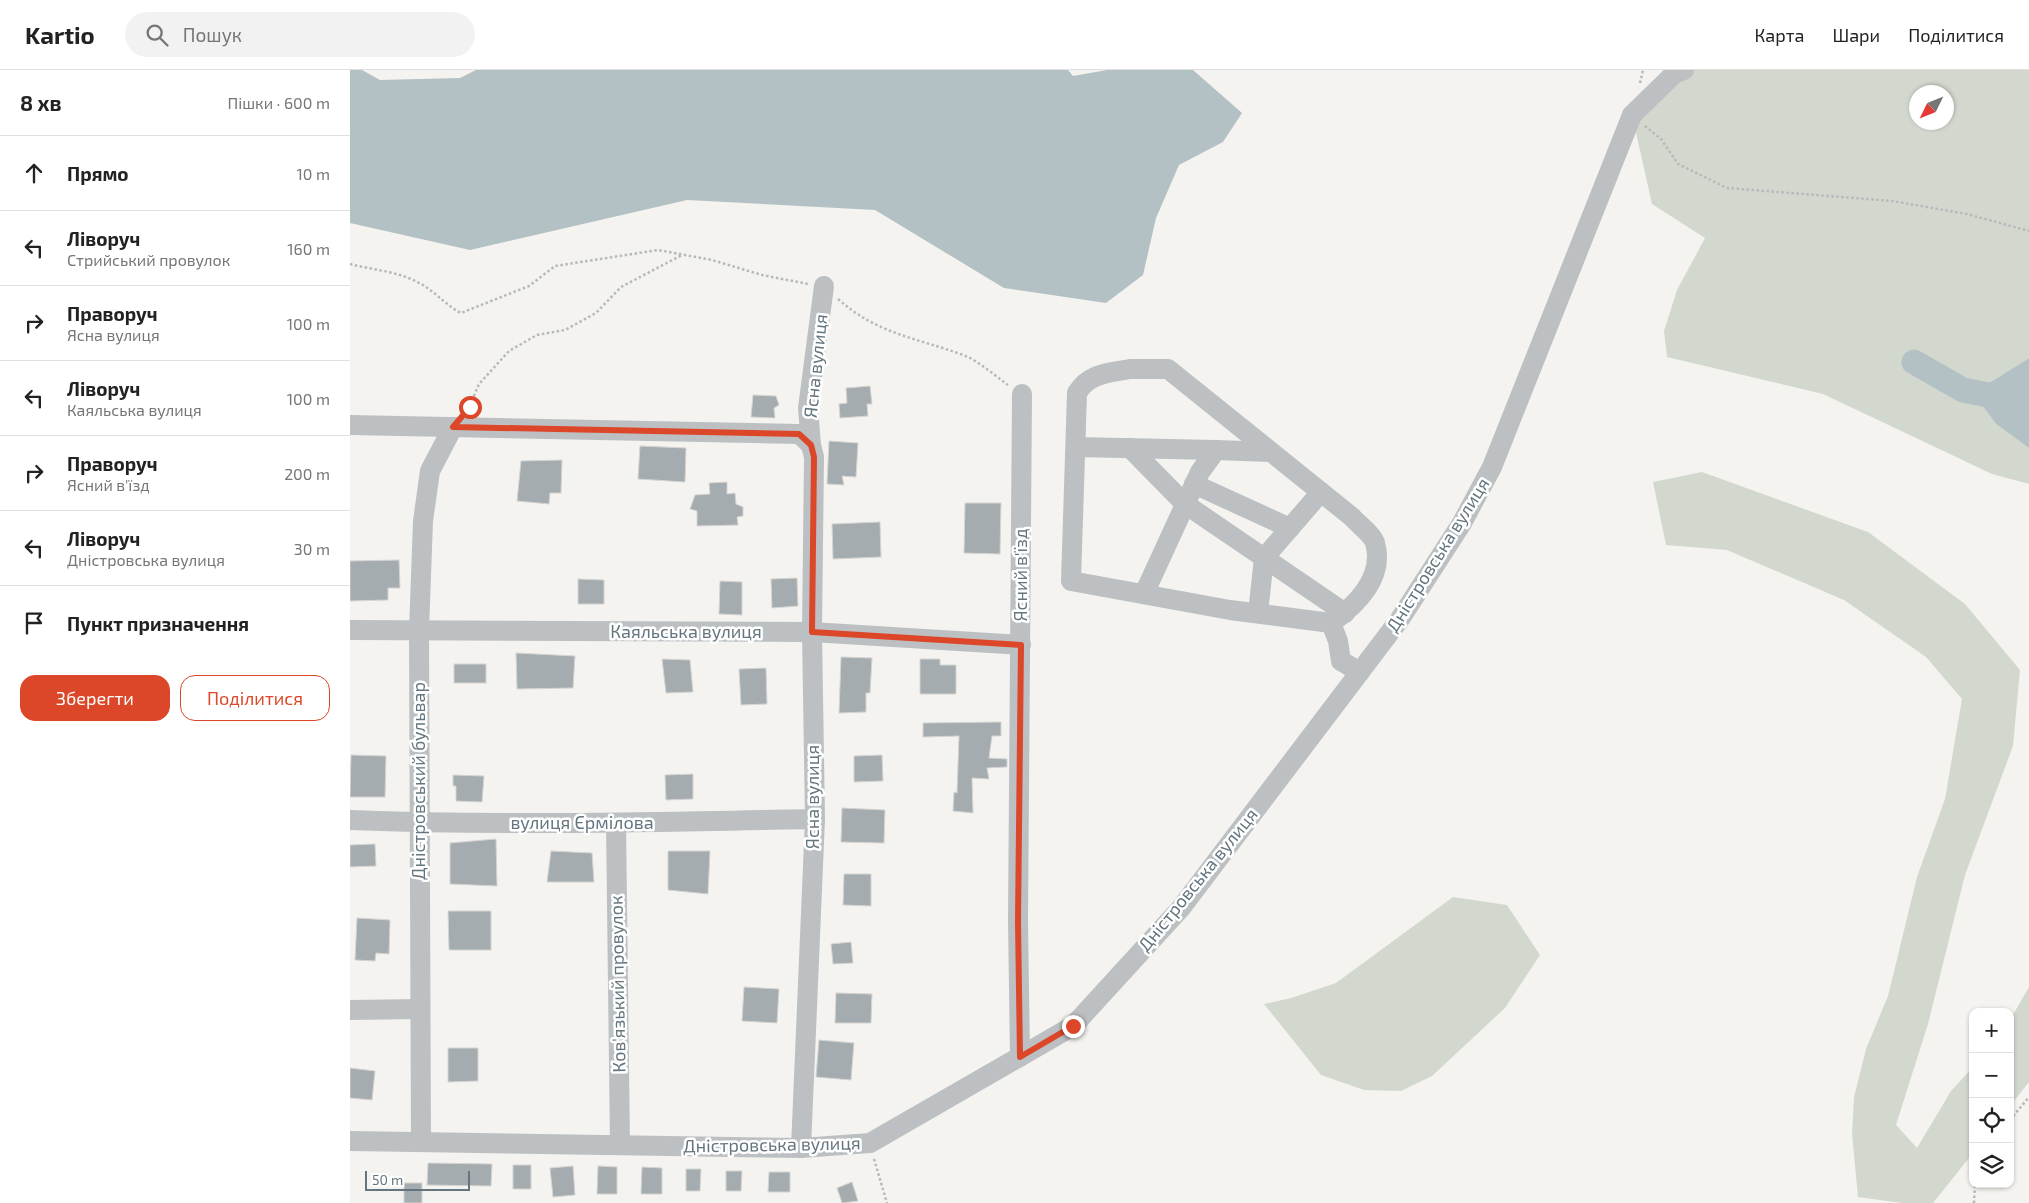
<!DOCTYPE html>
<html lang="uk">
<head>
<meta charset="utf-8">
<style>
	body { margin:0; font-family:"Exo 2",sans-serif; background:#f2f2f2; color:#222 }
	.controls { position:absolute; right:15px; bottom:15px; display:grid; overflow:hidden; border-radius:10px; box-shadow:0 1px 4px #0004 }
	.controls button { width:45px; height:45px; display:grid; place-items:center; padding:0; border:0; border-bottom:1px solid #e0e0e0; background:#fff; color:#222; font:25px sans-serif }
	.compass { position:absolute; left:1559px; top:15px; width:45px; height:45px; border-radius:50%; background:#fff; box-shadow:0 1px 4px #0004; rotate:227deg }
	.scale { position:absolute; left:15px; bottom:12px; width:105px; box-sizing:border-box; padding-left:5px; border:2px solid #64757f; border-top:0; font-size:14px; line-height:18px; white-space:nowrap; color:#64757f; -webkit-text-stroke:4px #fff; paint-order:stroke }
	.stop { position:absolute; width:15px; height:15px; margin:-11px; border:4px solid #db4728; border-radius:50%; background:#fff }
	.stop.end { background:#db4728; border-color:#fff; box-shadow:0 1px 5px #0008 }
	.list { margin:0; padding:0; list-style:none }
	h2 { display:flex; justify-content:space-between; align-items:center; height:65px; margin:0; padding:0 20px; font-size:21px }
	h2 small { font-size:16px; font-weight:400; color:#767676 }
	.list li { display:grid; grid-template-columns:32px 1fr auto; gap:15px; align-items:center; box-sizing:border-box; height:75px; padding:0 20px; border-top:1px solid #e0e0e0 }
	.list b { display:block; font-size:19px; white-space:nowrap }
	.list p { margin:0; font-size:16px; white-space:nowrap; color:#767676 }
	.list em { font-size:16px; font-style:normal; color:#767676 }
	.actions { display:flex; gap:10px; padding:15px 20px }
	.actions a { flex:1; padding:11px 0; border:1px solid #db4728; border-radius:15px; text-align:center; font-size:18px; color:#db4728 }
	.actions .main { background:#db4728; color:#fff }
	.icon { flex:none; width:28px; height:28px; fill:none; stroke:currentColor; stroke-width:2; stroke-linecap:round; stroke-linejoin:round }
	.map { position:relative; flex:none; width:1679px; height:1133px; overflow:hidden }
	header { display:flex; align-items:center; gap:30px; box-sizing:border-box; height:70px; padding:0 25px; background:#fff; border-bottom:1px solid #e0e0e0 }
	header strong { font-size:24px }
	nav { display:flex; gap:28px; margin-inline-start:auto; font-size:18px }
	.search { width:350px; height:45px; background:#f2f2f2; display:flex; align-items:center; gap:12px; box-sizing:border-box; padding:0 18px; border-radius:28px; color:#767676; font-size:19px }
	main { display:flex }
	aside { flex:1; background:#fff }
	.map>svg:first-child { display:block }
	.green { fill:#d3d8cf; fill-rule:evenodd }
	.water { fill:#b3c0c4 }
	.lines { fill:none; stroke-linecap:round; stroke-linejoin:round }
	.river { stroke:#b3c0c4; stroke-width:25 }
	.building { fill:#a4acb0; stroke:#d5d4d2 }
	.path { stroke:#b6b9bb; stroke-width:2.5; stroke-dasharray:2.5 2.5; stroke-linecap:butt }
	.minor { stroke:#bcc0c3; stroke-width:20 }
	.route { stroke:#db4728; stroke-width:6 }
	.labels { text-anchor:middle; stroke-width:5; stroke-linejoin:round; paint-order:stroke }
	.street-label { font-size:18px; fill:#64757f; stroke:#fff }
</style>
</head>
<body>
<header>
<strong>Kartio</strong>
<div class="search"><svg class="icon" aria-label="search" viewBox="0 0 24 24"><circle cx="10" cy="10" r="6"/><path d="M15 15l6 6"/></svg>Пошук</div>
<nav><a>Карта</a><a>Шари</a><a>Поділитися</a></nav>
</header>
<main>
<aside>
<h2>8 хв<small>Пішки · 600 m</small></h2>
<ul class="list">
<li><svg class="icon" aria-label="ahead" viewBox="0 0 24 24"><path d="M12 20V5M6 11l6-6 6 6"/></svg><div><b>Прямо</b></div><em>10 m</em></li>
<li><svg class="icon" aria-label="left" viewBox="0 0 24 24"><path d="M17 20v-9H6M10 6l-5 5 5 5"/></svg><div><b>Ліворуч</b><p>Стрийський провулок</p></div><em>160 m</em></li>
<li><svg class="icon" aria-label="right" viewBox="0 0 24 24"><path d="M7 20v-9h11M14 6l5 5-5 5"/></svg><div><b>Праворуч</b><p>Ясна вулиця</p></div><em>100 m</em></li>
<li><svg class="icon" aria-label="left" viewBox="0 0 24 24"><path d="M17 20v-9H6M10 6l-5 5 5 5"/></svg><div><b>Ліворуч</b><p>Каяльська вулиця</p></div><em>100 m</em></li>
<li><svg class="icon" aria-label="right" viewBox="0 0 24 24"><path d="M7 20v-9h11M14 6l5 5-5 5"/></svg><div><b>Праворуч</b><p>Ясний в'їзд</p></div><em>200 m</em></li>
<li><svg class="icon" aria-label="left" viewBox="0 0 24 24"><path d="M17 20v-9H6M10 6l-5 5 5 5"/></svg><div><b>Ліворуч</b><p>Дністровська вулиця</p></div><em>30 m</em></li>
<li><svg class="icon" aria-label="arrive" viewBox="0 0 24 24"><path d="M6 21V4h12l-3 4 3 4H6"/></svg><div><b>Пункт призначення</b></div></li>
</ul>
<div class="actions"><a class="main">Зберегти</a><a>Поділитися</a></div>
</aside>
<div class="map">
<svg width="1679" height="1133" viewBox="0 0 1679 1133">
	<rect width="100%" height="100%" fill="#f4f3ef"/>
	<g class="green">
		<path d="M1334 0H1679V288L1623 323 1646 354 1679 378V414L1642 404 1473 324 1317 287 1314 261 1327 220 1355 168 1302 134 1282 45ZM1566 22H1596V52H1566Z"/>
		<polygon points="1352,402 1518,462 1615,534 1670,600 1663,676 1615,805 1578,954 1546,1055 1567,1078 1601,1021 1623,997 1623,1083 1583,1133 1552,1133 1508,1127 1502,1064 1504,1027 1516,979 1538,926 1567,807 1595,729 1612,629 1576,587 1494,530 1377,480 1316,475 1303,412"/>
		<polygon points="1103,827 1157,835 1190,885 1155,938 1082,1006 1051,1021 1014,1020 971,1005 914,934 941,928 986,913"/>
		<polygon points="1679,917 1679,1012 1660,1036 1660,950"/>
	</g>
	<g class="water">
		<polygon points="0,0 12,0 30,10 110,8 126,0 718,0 723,6 757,0 843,0 892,43 873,72 829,95 806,148 793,205 756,233 654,218 525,140 337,130 120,180 0,153"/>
		<polygon points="1679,288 1679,378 1646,354 1623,323"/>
	</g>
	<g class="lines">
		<polyline class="river" points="1564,292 1613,320 1679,333"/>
	</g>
	<g class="building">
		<polygon points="520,316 522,334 517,334 518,346 490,348 489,334 497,333 496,318"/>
		<polygon points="403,325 426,326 429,335 424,338 425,348 401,347"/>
		<polygon points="479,371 508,373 506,407 492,406 494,415 477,414"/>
		<polygon points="290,376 336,378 335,412 288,409"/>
		<polygon points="212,390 211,423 200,423 199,434 167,431 171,391"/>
		<polygon points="377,412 377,424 385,423 386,434 393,437 393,446 387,447 388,455 347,456 347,441 340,439 345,425 360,424 359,413"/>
		<polygon points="615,433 651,433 650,484 614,483"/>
		<polygon points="530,452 531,487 483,489 482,454"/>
		<polygon points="49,490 50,518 38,518 38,530 0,531 0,491"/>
		<polygon points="447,508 448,536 422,538 421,509"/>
		<polygon points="228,509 254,510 254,534 228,534"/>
		<polygon points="370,511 392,512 392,545 369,544"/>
		<polygon points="166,583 225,586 223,618 167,619"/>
		<polygon points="491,587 522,588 520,623 516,623 516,642 489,643"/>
		<polygon points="312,589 340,590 343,622 316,623"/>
		<polygon points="570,589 590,589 590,595 606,595 606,624 570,624"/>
		<rect x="104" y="594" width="32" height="19"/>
		<polygon points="416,598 417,634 391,635 389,599"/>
		<polygon points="651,652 651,666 642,666 639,688 657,689 657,697 637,698 639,709 622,708 623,743 603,741 604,722 607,723 609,666 573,667 573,653"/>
		<polygon points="1,685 36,686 35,727 0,727"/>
		<polygon points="532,685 533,711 504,712 504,686"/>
		<polygon points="343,704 343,729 316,730 315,705"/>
		<polygon points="103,705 134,706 132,732 106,731 106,716 103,716"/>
		<polygon points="492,738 535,740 534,773 491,772"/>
		<polygon points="146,769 147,816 100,814 100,773"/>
		<polygon points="25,774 26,796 0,797 0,775"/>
		<polygon points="201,781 242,783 244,812 197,812"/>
		<polygon points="318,781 360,781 358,824 318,820"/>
		<polygon points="494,804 521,804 521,836 493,835"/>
		<polygon points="98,841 141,841 141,880 99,880"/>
		<polygon points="7,848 40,850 39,884 26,883 25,891 5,890"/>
		<polygon points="501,872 503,893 483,894 481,874"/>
		<polygon points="394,917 429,919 427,953 392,951"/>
		<polygon points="486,923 522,924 521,953 485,953"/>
		<polygon points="469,970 504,973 501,1010 466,1007"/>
		<polygon points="98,978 128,978 128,1011 98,1012"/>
		<polygon points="0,998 25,1001 22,1030 0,1028"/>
		<polygon points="78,1093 142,1094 141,1116 77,1115"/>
		<rect x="163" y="1095" width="18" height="24"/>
		<polygon points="223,1096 225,1125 203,1127 200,1098"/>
		<polygon points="248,1096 267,1097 267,1124 247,1124"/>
		<polygon points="292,1097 312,1098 312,1124 291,1124"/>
		<polygon points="336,1099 351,1099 350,1121 336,1121"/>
		<polygon points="376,1101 392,1101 391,1121 376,1121"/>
		<polygon points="419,1102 440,1102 440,1122 418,1122"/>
		<polygon points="502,1112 508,1131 492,1133 487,1118"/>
		<rect x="54" y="1113" width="18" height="20"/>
	</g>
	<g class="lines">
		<g class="path">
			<polyline points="1290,13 1293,0"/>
			<polyline points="1295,56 1311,69 1328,94 1377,118 1542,131 1617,144 1679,161"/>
			<path d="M0 194C22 200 47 201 67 212 83 219 95 235 111 243L179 216 205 196 308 180 362 190 412 205 458 214"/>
			<path d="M488 229C527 264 567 268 613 285 629 291 644 305 658 315"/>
			<polyline points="118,340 129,314 159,281 187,265 215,260 246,243 271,217 332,185"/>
			<polyline points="1660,1050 1679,1027"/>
			<polyline points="524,1089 537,1133"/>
			<polyline points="1624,1133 1625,1114"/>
		</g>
		<g class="minor">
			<path d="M780 299H818L1002 447C1008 454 1023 465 1025 473 1035 508 1005 536 981 553L880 540 721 511 727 323C739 303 759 303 780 299Z"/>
			<polyline points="0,355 449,364 461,375 464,387 462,562 465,749 451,1078"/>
			<polyline points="461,375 458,338 474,216"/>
			<polyline points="726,377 866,380"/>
			<polyline points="780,378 835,434 995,543"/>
			<polyline points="844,414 940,458"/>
			<polyline points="794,524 850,402 866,380 920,382"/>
			<polyline points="908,543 914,488 971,422"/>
			<polyline points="981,553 988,571 991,591 1010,602"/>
			<polyline points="0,560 462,562 671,575"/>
			<path d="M0 750C155 756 310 752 465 749"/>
			<polyline points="266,753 270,1075"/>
			<polyline points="0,940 70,939"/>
			<polyline points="670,987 668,851 672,324"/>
			<polyline points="0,1071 451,1078 520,1073 723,956 831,838 1050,549 1112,453 1142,397 1282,45 1324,4 1334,0"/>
			<polyline points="71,1072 69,561 73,451 80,401 103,357"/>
		</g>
	</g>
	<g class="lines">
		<polyline class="route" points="120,337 103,357 449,364 461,375 464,387 462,562 671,575 668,851 670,987 723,956"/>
	</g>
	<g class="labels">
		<g class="street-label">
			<text transform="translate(466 296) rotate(-84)" y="6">Ясна вулиця</text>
			<text transform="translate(1088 485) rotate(-58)" y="6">Дністровська вулиця</text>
			<text transform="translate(671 505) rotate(-90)" y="6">Ясний в'їзд</text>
			<text x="336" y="568">Каяльська вулиця</text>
			<text transform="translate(69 711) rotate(-90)" y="6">Дністровський бульвар</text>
			<text transform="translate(463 727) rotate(-90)" y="6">Ясна вулиця</text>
			<text x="232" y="759">вулиця Єрмілова</text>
			<text transform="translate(848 810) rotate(-51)" y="6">Дністровська вулиця</text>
			<text transform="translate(268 914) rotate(-91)" y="6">Ков'язький провулок</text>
			<text transform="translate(422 1075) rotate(-1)" y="6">Дністровська вулиця</text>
		</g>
	</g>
</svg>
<div class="controls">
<button>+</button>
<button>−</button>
<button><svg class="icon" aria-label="locate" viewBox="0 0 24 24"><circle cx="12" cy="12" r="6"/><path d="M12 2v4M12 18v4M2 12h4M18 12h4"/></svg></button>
<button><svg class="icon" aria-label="layers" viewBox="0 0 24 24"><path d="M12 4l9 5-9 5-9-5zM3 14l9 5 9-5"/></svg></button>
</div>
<svg class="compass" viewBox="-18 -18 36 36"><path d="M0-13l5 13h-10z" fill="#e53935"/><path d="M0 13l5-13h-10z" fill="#767676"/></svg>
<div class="scale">50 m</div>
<div class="stop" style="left:120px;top:337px"></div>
<div class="stop end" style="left:723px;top:956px"></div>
</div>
</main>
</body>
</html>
